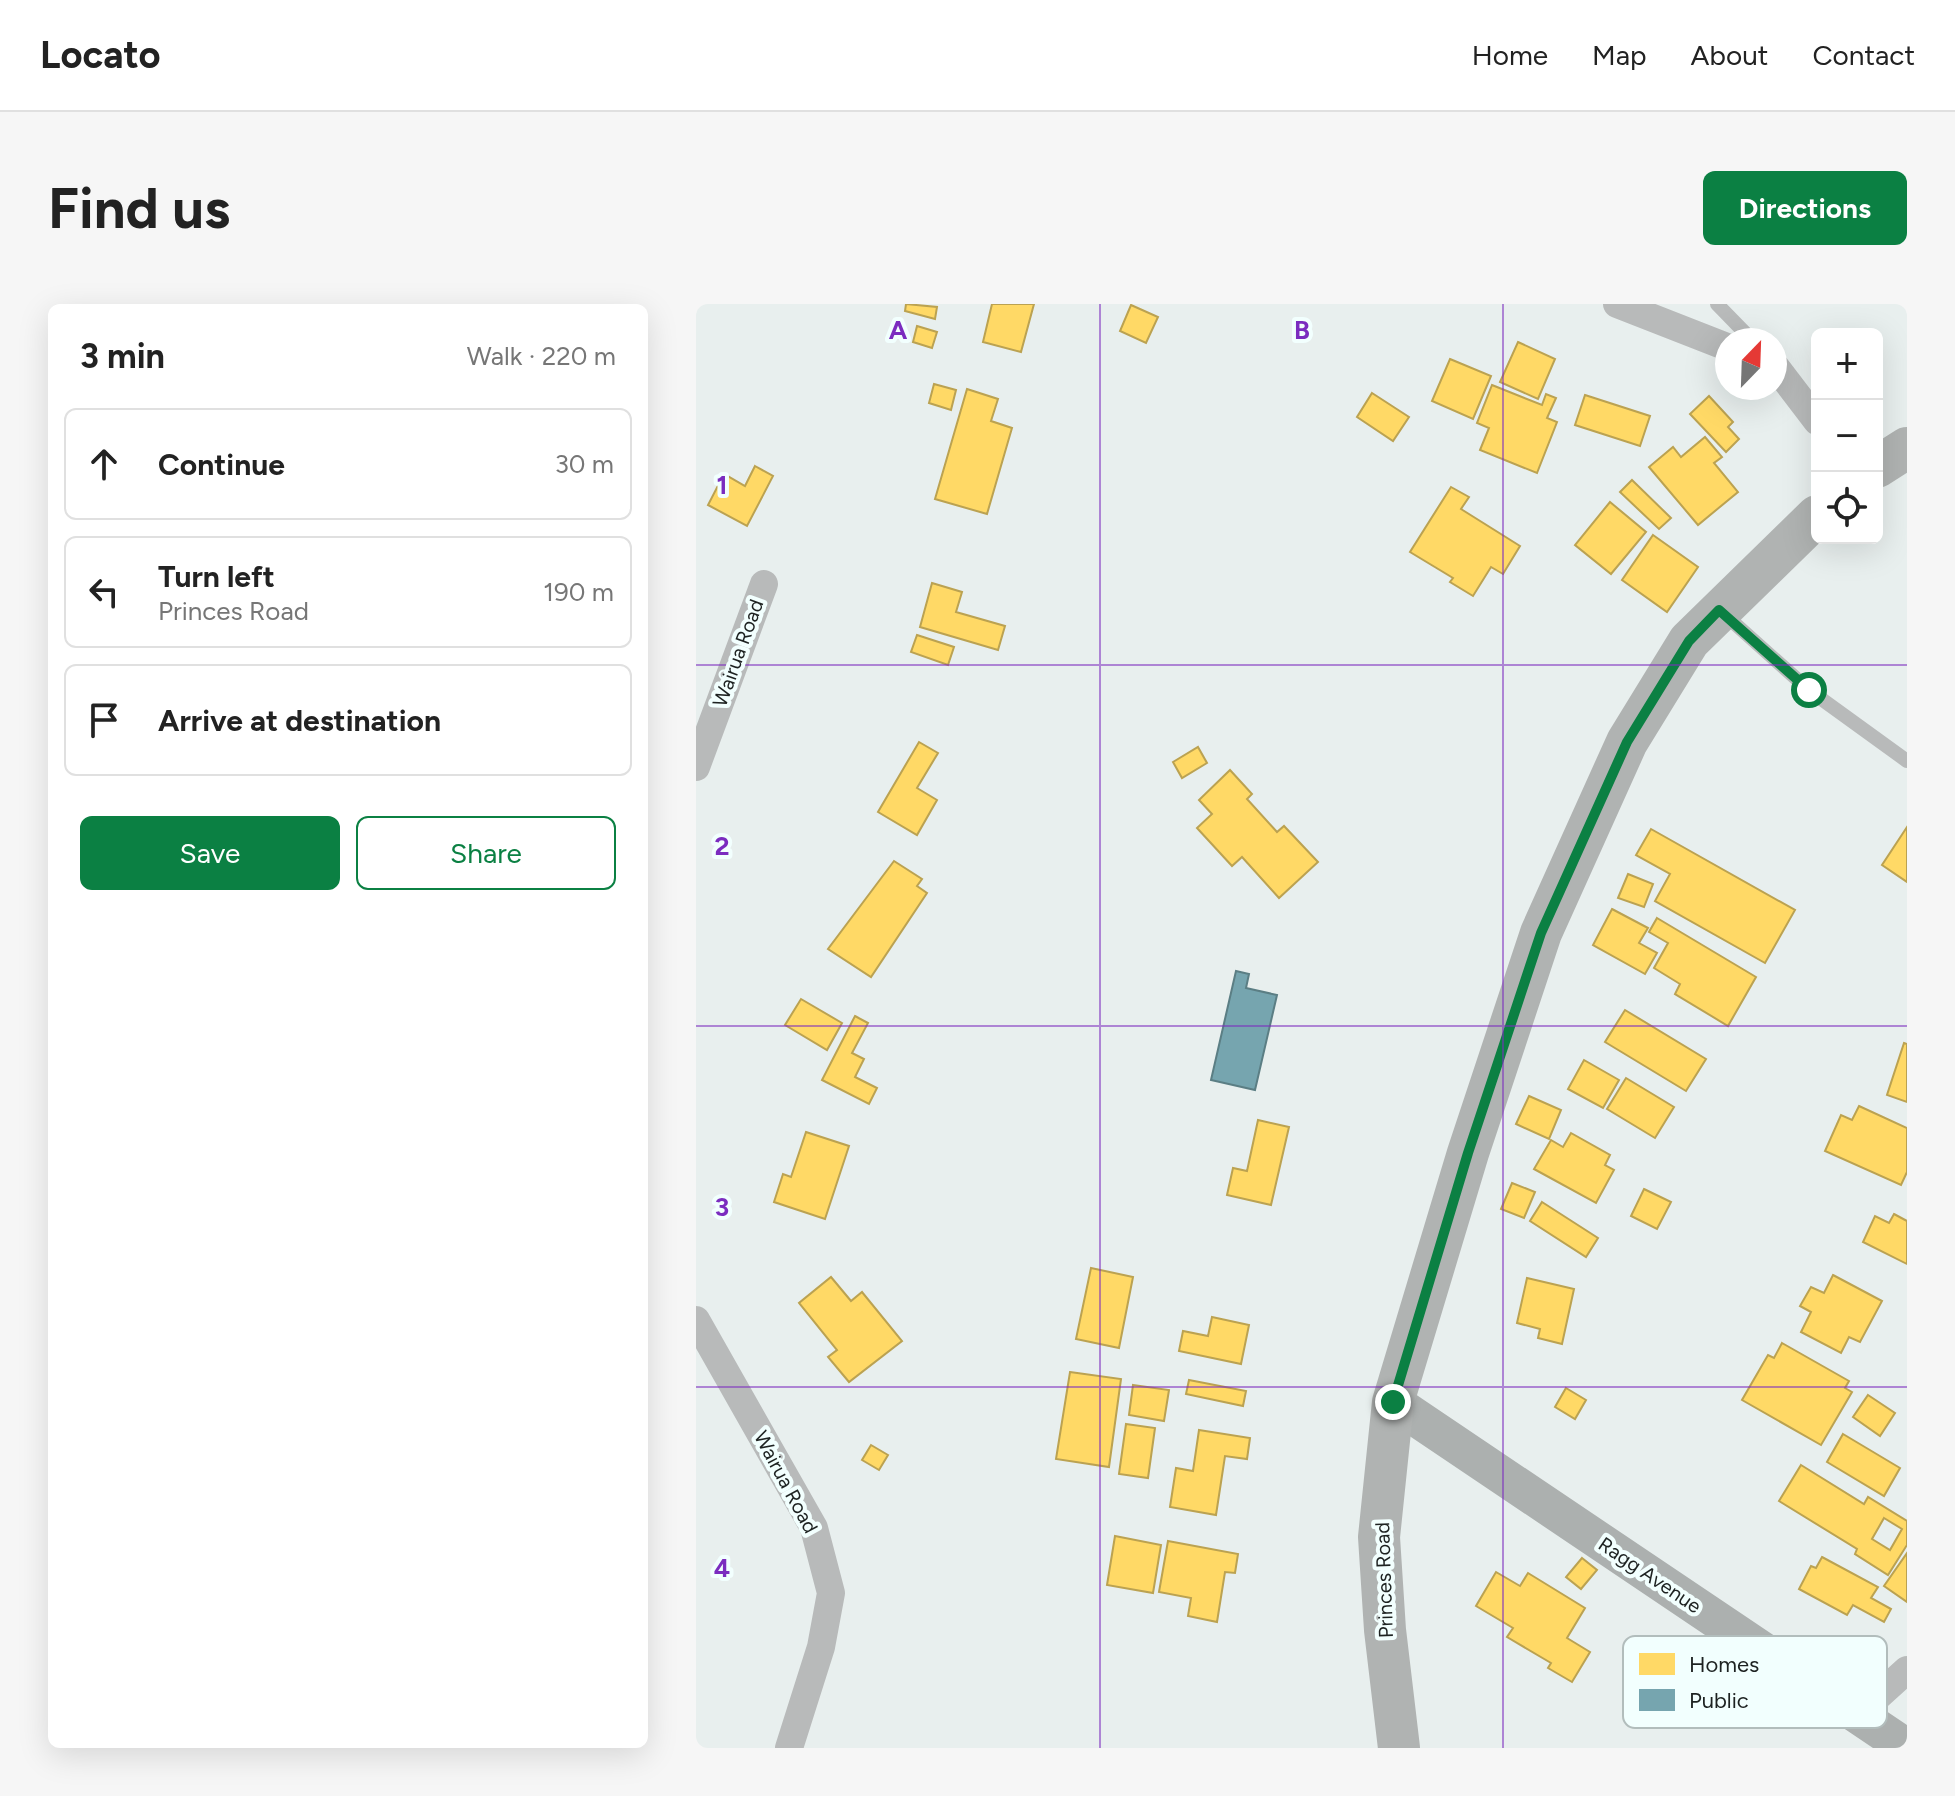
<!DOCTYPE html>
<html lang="en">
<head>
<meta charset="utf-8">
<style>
	body { margin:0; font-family:Figtree,sans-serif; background:#f6f6f6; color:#222 }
	.controls { position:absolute; right:24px; top:24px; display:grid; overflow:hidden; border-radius:12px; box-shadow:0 8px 32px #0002 }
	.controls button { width:72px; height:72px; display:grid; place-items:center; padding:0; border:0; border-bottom:2px solid #e0e0e0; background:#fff; color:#222; font:40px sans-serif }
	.compass { position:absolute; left:1019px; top:24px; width:72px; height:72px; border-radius:50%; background:#fff; box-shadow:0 8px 32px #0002; rotate:23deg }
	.stop { position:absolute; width:24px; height:24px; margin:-18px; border:6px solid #0b8043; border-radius:50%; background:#fff }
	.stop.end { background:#0b8043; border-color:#fff; box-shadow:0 2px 8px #0008 }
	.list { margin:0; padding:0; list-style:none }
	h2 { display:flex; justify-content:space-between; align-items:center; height:104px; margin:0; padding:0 32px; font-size:34px }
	h2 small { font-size:26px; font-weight:400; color:#767676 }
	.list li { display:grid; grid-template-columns:52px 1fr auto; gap:24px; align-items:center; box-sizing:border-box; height:112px; margin:0 16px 16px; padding:0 16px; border:2px solid #e0e0e0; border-radius:12px }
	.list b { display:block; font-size:30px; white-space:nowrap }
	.list p { margin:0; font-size:26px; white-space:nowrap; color:#767676 }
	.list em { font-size:26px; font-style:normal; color:#767676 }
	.actions { display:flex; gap:16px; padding:24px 32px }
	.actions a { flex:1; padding:18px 0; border:2px solid #0b8043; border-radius:12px; text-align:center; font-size:28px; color:#0b8043 }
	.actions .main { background:#0b8043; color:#fff }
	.icon { flex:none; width:44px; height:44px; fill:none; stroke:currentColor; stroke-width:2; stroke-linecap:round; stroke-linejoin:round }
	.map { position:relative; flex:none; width:1211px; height:1444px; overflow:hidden; border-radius:12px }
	header { display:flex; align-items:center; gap:48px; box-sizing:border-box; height:112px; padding:0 40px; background:#fff; border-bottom:2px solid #e0e0e0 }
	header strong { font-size:38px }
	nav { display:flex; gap:44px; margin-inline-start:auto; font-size:28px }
	.intro { display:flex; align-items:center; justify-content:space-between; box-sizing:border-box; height:192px; padding:0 48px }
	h1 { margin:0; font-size:56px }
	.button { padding:20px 36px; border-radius:12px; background:#0b8043; color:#fff; font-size:28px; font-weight:700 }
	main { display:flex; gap:48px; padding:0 48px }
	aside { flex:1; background:#fff; border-radius:12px; box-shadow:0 8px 32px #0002 }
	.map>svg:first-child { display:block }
	.homes { fill:#ffd966; stroke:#bba251; stroke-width:2; fill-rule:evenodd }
	.public { fill:#76a5af; stroke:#5b7e84; stroke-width:2 }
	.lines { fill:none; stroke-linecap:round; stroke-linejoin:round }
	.service { stroke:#b8baba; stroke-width:14 }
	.minor { stroke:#b8baba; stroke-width:28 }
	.secondary { stroke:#acb0af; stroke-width:38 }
	.primary { stroke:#b0b3b2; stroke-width:42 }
	.route { stroke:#0b8043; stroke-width:10 }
	.grid { fill:none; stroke:#7b2cbf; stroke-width:2; stroke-opacity:0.55 }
	.labels { text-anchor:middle; stroke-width:8; stroke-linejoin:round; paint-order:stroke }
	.street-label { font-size:20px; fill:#1d2221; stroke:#f2fffe }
	.key { fill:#f2fffe; stroke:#b2bdbc; stroke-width:2 }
	.key-label { font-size:22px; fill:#1d2221 }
	.grid-label { font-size:26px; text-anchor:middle; font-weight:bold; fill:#7b2cbf; stroke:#f2fffe; stroke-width:8; stroke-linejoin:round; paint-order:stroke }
</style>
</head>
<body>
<header>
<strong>Locato</strong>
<nav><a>Home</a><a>Map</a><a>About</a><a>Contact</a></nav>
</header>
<div class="intro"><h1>Find us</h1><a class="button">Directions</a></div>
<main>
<aside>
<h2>3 min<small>Walk · 220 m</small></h2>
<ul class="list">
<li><svg class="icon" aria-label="ahead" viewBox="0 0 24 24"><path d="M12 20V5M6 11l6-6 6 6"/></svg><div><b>Continue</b></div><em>30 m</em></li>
<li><svg class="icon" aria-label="left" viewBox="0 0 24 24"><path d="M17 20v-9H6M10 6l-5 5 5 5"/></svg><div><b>Turn left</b><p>Princes Road</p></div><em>190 m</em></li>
<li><svg class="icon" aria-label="arrive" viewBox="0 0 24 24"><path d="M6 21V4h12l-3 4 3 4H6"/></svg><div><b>Arrive at destination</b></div></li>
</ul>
<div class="actions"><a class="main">Save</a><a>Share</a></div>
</aside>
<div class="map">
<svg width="1211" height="1444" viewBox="0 0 1211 1444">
	<rect width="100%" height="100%" fill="#e8efee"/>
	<g class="homes">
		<polygon points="210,0 241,3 239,15 209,7"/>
		<polygon points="296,0 338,0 325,48 287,38"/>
		<polygon points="435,1 462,13 450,39 424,27"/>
		<polygon points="221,22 241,28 236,44 217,38"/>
		<polygon points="822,38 859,55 842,95 804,78"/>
		<polygon points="754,55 795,72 777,115 736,97"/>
		<polygon points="238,80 260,86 255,106 233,99"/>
		<polygon points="796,81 846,101 850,90 860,94 851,114 861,118 841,169 784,146 793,124 781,119"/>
		<polygon points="271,85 302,95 295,117 316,124 291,210 239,195"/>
		<polygon points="676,89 713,113 697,137 661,113"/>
		<polygon points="889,91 954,112 944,142 879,121"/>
		<polygon points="1013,92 1037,118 1032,123 1043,135 1030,148 994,110"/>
		<polygon points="1009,133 1026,153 1018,159 1042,188 1002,221 953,163 977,143 985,153"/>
		<polygon points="59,162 77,172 51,222 12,201 28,170 49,182"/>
		<polygon points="936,176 975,214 963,225 924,188"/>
		<polygon points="755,183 773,193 765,205 824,242 807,270 795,263 777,292 754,278 757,274 714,248"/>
		<polygon points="914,198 950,228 915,270 879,241"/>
		<polygon points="957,231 1002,263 971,308 926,276"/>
		<polygon points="236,279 266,288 260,308 309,322 302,346 224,323"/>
		<polygon points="221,331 258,343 252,361 215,348"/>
		<polygon points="223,438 242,449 221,484 241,496 221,531 182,508"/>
		<polygon points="502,443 511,459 486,474 477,458"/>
		<polygon points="534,466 556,490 551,495 581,528 588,522 622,558 583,594 546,553 536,562 501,524 516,510 503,496"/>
		<polygon points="1211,523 1211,578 1186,561"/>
		<polygon points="955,525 1099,606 1069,659 959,597 974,570 940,551"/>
		<polygon points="198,557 226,575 221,582 231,589 175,673 132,645"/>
		<polygon points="932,570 957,580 948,603 922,594"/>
		<polygon points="916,605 952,624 943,639 961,649 949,670 897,641"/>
		<polygon points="961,614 1060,673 1032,722 979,690 984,680 958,664 972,639 953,628"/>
		<polygon points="105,695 146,719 131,746 89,721"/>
		<polygon points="929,706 1010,755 990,787 909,738"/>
		<polygon points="159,712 172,719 156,749 168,755 159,773 181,784 173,800 126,776"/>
		<polygon points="1208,739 1211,740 1211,798 1191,791"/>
		<polygon points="888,756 923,776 907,804 872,785"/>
		<polygon points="930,774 978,803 959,834 911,805"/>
		<polygon points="833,792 865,806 853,835 820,820"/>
		<polygon points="1163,802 1211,824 1211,868 1205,881 1129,847 1145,811 1156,816"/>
		<polygon points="562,816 593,823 575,901 531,891 537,864 551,867"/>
		<polygon points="110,828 153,842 129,915 78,898 87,870 95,873"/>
		<polygon points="875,829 914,851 909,861 918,866 900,899 838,865 855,836 867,843"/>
		<polygon points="816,879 839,888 828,914 805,905"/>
		<polygon points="948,885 975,898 961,925 935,912"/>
		<polygon points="846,898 902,934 890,953 834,917"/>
		<polygon points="1198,910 1211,917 1211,960 1167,938 1179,912 1193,919"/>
		<polygon points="395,964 437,973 423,1044 380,1035"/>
		<polygon points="1137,971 1186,997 1164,1038 1153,1033 1145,1049 1105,1028 1115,1008 1104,1002 1115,983 1128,989"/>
		<polygon points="135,973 155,997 166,988 206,1037 153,1078 132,1053 141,1046 103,999"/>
		<polygon points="831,974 878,985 866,1040 842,1034 844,1025 821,1019"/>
		<polygon points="516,1013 553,1021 545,1060 483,1047 487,1027 512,1032"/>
		<polygon points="1086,1039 1153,1077 1149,1084 1156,1088 1125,1141 1046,1096 1072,1051 1078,1054"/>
		<polygon points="374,1068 425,1075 413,1163 360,1155"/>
		<polygon points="493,1076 550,1087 547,1102 490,1090"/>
		<polygon points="437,1081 473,1086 468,1117 433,1111"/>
		<polygon points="870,1084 890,1096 879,1115 859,1103"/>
		<polygon points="1172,1091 1199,1109 1184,1132 1157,1113"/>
		<polygon points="430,1120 459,1124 452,1174 423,1170"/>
		<polygon points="503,1126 554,1134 551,1155 529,1152 520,1211 474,1203 480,1164 497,1167"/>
		<polygon points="1147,1130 1204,1164 1188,1192 1131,1158"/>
		<polygon points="175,1141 192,1151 183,1166 166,1156"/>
		<path d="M1105 1161 1168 1200 1172 1193 1211 1217V1241L1192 1271 1159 1250 1161 1245 1083 1197ZM1188 1214 1206 1225 1194 1246 1176 1235Z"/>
		<polygon points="419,1232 465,1241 457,1289 411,1281"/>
		<polygon points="472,1237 542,1250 539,1269 529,1268 521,1318 492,1312 495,1294 463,1288"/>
		<polygon points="1211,1249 1211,1298 1188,1282"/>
		<polygon points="1126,1253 1182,1283 1175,1294 1195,1305 1188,1318 1157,1301 1151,1311 1103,1285 1115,1262 1120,1264"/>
		<polygon points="886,1254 901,1266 885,1285 870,1273"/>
		<polygon points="800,1268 824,1282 832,1269 889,1304 871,1334 894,1348 876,1378 852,1364 855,1359 811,1333 817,1324 780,1302"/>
	</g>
	<polygon class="public" points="540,667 553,670 550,684 581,691 559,786 515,776"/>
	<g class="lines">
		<g class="service">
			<polyline points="1021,0 1056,36"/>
			<polyline points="1027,309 1113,386 1211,457"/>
		</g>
		<g class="minor">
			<polyline points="921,0 1031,43"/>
			<polyline points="1079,62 1121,117"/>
			<polyline points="0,463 68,280"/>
			<polyline points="0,1016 118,1224 135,1289 125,1343 93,1444"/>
			<polyline points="1161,1411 1211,1366"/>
		</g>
		<polyline class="secondary" points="697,1098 1211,1444"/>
		<g class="primary">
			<polyline points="1181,163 1211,144"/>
			<polyline points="703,1444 689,1326 683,1233 697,1098 772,849 845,629 931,438 993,337 1121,212"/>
		</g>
	</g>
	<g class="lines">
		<polyline class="route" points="697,1098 772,849 845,629 931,438 993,337 1023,306 1113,386"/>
	</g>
	<path class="grid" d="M404 0V1444M807 0V1444M0 361H1211M0 722H1211M0 1083H1211"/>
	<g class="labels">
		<g class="street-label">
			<text transform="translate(42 349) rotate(-70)" y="7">Wairua Road</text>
			<text transform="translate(90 1178) rotate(62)" y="7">Wairua Road</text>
			<text transform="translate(954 1271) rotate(34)" y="7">Ragg Avenue</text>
			<text transform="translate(688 1276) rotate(-92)" y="7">Princes Road</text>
		</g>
	</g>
	<rect x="927" y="1332" width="264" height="92" rx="12" class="key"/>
	<rect x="943" y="1349" width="36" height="22" fill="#ffd966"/>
	<rect x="943" y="1385" width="36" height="22" fill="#76a5af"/>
	<g class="key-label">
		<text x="993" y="1368">Homes</text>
		<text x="993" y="1404">Public</text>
	</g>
	<g class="grid-label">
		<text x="202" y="35">A</text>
		<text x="606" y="35">B</text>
		<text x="26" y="190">1</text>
		<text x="26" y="551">2</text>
		<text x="26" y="912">3</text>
		<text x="26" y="1273">4</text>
	</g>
</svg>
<div class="controls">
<button>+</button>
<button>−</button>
<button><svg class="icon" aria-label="locate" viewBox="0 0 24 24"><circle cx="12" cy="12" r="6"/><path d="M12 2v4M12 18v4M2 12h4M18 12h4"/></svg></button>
</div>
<svg class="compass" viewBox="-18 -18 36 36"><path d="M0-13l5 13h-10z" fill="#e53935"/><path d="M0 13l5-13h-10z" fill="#767676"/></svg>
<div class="stop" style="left:1113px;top:386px"></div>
<div class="stop end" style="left:697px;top:1098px"></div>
</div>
</main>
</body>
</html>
